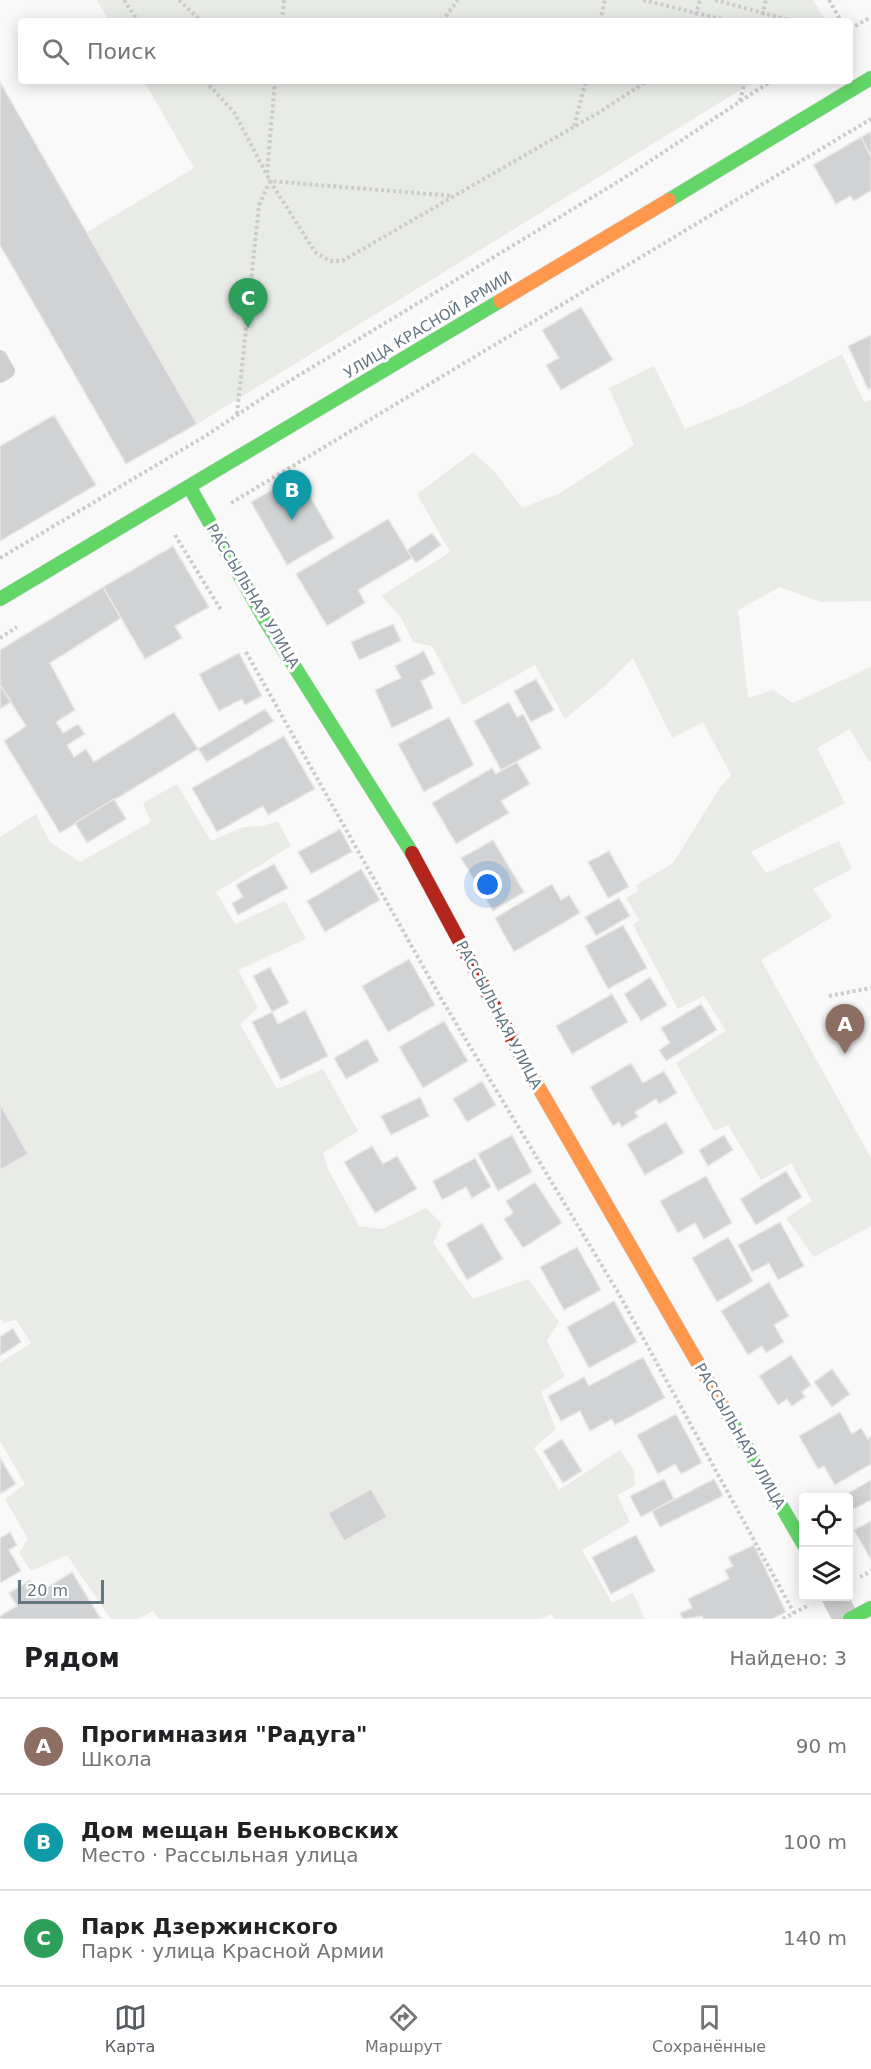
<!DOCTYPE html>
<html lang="ru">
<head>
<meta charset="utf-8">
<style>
	body { margin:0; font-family:"DejaVu Sans",sans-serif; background:#f2f2f2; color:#202124 }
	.controls { position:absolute; right:18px; bottom:18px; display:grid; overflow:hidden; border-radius:6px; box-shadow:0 3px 15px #0003 }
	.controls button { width:54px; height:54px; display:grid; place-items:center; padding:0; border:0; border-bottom:2px solid #e0e0e0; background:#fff; color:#202124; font:30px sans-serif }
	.scale { position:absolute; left:18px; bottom:15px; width:86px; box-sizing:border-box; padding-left:6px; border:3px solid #657683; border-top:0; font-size:16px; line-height:21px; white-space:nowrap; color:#657683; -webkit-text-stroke:4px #fff; paint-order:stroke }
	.you { position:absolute; left:488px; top:885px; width:21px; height:21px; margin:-15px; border:4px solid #fff; border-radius:50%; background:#1a73e8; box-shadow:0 0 0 9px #1a73e833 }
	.badge { display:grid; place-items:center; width:39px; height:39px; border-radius:50%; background:#565c61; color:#fff; font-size:20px; font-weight:700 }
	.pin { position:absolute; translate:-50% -50px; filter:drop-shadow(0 2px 3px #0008) }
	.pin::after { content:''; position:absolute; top:32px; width:21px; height:18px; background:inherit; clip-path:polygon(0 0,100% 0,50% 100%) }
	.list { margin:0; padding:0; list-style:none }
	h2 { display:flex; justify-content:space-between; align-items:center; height:78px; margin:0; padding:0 24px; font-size:26px }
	h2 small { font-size:20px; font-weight:400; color:#757577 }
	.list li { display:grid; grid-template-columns:39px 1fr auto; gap:18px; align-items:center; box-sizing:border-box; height:96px; padding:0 24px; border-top:2px solid #e0e0e0 }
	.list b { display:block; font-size:22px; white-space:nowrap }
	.list p { margin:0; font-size:20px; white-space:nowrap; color:#757577 }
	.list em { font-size:20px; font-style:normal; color:#757577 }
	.icon { flex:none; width:33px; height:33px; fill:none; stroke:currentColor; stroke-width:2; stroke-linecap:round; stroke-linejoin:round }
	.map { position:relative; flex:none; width:871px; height:1619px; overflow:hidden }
	.search { position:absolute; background:#fff; box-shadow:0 3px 15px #0003; left:18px; right:18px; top:18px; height:66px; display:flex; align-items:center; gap:15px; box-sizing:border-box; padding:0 21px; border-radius:6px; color:#757577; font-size:22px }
	.sheet { height:366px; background:#fff }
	nav { display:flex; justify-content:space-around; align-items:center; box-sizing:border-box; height:84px; border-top:2px solid #e0e0e0; background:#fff; font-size:16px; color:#757577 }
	nav a { display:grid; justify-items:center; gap:3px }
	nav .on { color:#565c61 }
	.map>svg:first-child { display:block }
	.green { fill:#e8ebe6; fill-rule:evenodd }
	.building { fill:#d0d2d3; stroke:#e8e8e8; stroke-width:1.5 }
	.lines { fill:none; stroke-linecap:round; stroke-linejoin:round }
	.fast-casing { stroke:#d5d6d7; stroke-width:15 }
	.slow-casing { stroke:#d5d6d7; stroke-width:15 }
	.jam-casing { stroke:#d5d6d7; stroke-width:15 }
	.path { stroke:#cbcccd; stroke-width:4; stroke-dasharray:3 3; stroke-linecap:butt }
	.lane { stroke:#cecfd0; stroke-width:14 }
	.street { stroke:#cecfd0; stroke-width:26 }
	.fast { stroke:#63d668; stroke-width:14 }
	.slow { stroke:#ff974d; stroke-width:14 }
	.jam { stroke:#b3261e; stroke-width:14 }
	.labels { text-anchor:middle; stroke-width:6; stroke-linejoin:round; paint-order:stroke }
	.street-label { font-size:15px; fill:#657683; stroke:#fff }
</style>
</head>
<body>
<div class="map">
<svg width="871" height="1619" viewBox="0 0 871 1619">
	<rect width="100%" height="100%" fill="#f9f9f9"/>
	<g class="green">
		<polygon points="97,0 813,0 826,21 109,21"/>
		<polygon points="144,81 755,81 197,424 87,232 194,168"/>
		<polygon points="842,354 864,402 871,400 871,601 821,602 780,587 738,610 748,698 773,690 793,703 871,667 871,761 869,762 850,729 817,748 845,803 751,852 766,873 839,841 852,869 813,889 832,917 761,960 871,1158 871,1226 814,1257 786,1218 812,1201 791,1163 761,1180 728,1125 714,1131 676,1063 726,1031 704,996 678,1009 633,925 639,920 626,898 638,891 636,885 673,863 719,789 731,775 703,722 672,738 633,658 607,684 565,719 535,665 463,705 432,646 413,642 400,616 381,596 450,552 417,494 473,452 495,472 522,508 560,493 634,445 609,388 654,366 685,429 749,403"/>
		<path d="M177 784 211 841 243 827 262 826 278 821 291 846 216 892 235 924 285 901 306 939 238 970 258 1008 240 1024 277 1089 323 1069 358 1131 323 1153 328 1169 359 1226 382 1229 426 1208 442 1224 433 1243 473 1299 528 1279 559 1322 547 1341 565 1376 541 1392 556 1429 534 1448 559 1490 620 1450 634 1470 635 1486 617 1495 630 1522 582 1550 612 1603 633 1593 645 1619H554L551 1614 541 1619H159L153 1611 138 1619H111L67 1555 31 1571 19 1553 28 1539 5 1499 25 1484 0 1441V1363L31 1343 16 1320 3 1323 0 1318V837L36 814 50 842 80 862 151 822 143 803ZM370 1489 386 1517 345 1541 328 1513Z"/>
	</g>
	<g class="building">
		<polygon points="0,82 197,424 126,464 0,245"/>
		<polygon points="871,132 871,157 861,137"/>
		<polygon points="861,137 871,157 871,191 854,201 850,196 836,204 813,165"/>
		<polygon points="581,307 613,360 561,390 546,365 559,358 542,330"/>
		<polygon points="871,335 871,388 868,389 848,346"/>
		<polygon points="54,415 96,485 0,541 0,446"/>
		<polygon points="298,475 334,538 287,565 251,502"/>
		<polygon points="388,519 412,558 358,590 365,603 327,626 296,574"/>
		<polygon points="432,533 441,545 416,563 407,550"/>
		<polygon points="173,546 209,607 175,626 182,638 145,659 103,587"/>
		<polygon points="103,587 121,618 50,663 75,710 56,722 63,733 78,724 85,734 67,745 74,757 86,749 94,762 174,712 198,749 60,833 4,741 26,726 0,685 0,650"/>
		<polygon points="393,624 401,641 359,660 351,642"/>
		<polygon points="424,651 435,674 421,681 433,708 392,728 375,690 401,678 395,666"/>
		<polygon points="239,653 262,696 245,705 242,699 219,711 199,674"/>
		<polygon points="536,679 554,710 531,722 514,691"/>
		<polygon points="0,685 11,702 0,709"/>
		<polygon points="509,702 517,717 523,714 541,748 501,770 474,721"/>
		<polygon points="265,709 274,721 207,762 198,749"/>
		<polygon points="449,717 474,765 424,792 398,744"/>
		<polygon points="284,736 315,789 268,815 263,806 217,832 192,788"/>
		<polygon points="517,762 530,784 501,801 509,813 456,844 432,803 492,768 496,774"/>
		<polygon points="114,799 126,819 87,843 75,823"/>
		<polygon points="340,829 352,852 311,874 298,852"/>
		<polygon points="493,840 524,892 493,911 461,858"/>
		<polygon points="609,851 629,887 608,898 588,862"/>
		<polygon points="274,864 288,888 238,915 232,903 243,897 236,885"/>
		<polygon points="361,869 380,900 325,932 307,901"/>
		<polygon points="552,884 561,900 569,895 580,913 514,952 495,918"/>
		<polygon points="619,898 630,916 596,936 585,917"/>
		<polygon points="623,925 647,968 608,989 585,946"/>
		<polygon points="409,959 435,1005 388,1032 362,986"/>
		<polygon points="270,967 289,1003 272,1012 253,976"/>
		<polygon points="650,977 667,1005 641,1021 624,994"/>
		<polygon points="612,994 628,1022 572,1054 556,1026"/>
		<polygon points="701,1004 717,1030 666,1061 659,1050 670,1043 661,1028"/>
		<polygon points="305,1010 328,1056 281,1080 252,1022 272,1012 278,1024"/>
		<polygon points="444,1021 468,1061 423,1088 399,1047"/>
		<polygon points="367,1039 379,1061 346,1079 334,1058"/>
		<polygon points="631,1063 643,1083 664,1071 677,1093 659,1104 656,1099 635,1112 638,1117 622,1127 619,1122 613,1126 590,1087"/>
		<polygon points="482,1081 496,1105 467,1122 453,1099"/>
		<polygon points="420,1097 429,1116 391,1135 381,1116"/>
		<polygon points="0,1104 28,1154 0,1170"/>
		<polygon points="666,1122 684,1153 645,1175 627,1144"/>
		<polygon points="512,1135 532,1172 498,1191 478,1154"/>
		<polygon points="724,1135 733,1150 708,1166 699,1150"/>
		<polygon points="372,1146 383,1164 397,1156 417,1189 375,1213 344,1162"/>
		<polygon points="475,1158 491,1187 472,1198 466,1187 442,1200 433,1181"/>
		<polygon points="786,1171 802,1197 756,1225 740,1199"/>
		<polygon points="706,1176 732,1223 704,1239 695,1223 678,1233 660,1201"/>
		<polygon points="535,1182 562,1223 523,1248 504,1219 513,1213 506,1201"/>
		<polygon points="780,1222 804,1266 778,1280 769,1263 752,1272 738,1245"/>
		<polygon points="482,1223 503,1259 467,1280 446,1244"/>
		<polygon points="728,1237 753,1281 717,1302 692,1258"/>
		<polygon points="577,1247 601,1290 564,1310 540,1267"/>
		<polygon points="769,1282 789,1316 774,1325 784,1342 766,1353 762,1346 748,1355 721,1311"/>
		<polygon points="614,1301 637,1342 589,1368 567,1327"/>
		<polygon points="13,1328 21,1342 0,1356 0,1337"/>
		<polygon points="791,1355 811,1385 802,1392 805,1397 792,1406 787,1399 778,1405 759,1376"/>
		<polygon points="643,1357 665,1398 615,1425 612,1419 590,1431 580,1411 561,1421 548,1396 584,1377 589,1386"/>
		<polygon points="832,1369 850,1394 832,1407 814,1382"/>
		<polygon points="840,1412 852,1434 861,1428 868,1439 871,1437 871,1464 835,1485 824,1466 818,1469 799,1436"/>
		<polygon points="676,1414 702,1463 681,1474 675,1464 658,1474 637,1435"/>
		<polygon points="562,1439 582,1471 563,1483 543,1451"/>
		<polygon points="0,1458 16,1484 0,1494"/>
		<polygon points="664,1479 674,1499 641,1517 630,1496"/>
		<polygon points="714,1479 723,1496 660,1527 652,1511"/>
		<polygon points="871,1480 871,1500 848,1512 848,1498 840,1498"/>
		<polygon points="371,1489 387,1517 344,1541 328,1513"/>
		<polygon points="871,1521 871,1560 854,1530"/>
		<polygon points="10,1532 17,1545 9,1550 21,1571 0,1583 0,1538"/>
		<polygon points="636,1535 655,1571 611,1594 592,1557"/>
		<polygon points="754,1545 786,1612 772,1619 703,1619 702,1616 683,1619 680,1613 692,1608 688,1599 729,1579 725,1570 733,1566 728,1557"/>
		<polygon points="72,1572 101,1619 0,1619 0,1616 17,1606 9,1593 30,1580 38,1593"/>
	</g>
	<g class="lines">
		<defs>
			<g id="fast">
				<polyline points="669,200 871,78"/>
				<polyline points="190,488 265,620 412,853"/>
				<polyline points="0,599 500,301"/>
				<polyline points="725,1410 804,1545"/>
				<polyline points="850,1619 871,1608"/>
			</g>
			<g id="slow">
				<polyline points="500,301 669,200"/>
				<polyline points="532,1076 725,1410"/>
			</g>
			<polyline id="jam" points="412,853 532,1076"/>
		</defs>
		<use href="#fast" class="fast-casing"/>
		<use href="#slow" class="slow-casing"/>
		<use href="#jam" class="jam-casing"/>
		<g class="path">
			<polyline points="124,0 138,21"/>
			<polyline points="179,0 201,21"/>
			<polyline points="643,0 729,21"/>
			<polyline points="715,0 793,21"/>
			<polyline points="829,0 841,21"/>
			<polyline points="282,21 284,0"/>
			<polyline points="442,21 458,0"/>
			<polyline points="600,21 605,0"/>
			<polyline points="694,21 700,0"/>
			<polyline points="761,21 766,0"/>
			<polyline points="850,29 871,17"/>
			<polyline points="205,81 234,112 270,181 315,252 330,261 342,261 598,113 647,81"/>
			<polyline points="740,101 745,81"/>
			<polyline points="574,126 586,81"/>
			<polyline points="267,173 275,81"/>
			<polyline points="237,414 259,205 270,181 453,196"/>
			<polyline points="231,503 871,119"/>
			<polyline points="175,535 221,610"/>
			<polyline points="0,558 207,435 273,391 629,175 771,81"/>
			<polyline points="0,638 17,627"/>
			<polyline points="246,652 442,1000 619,1294 794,1613"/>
			<polyline points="829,996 871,988"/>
			<polyline points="860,1577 871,1571"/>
			<polyline points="783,1619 809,1605"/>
		</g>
		<polyline class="lane" points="0,357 8,371 0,376"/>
		<polyline class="street" points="834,1596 846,1619"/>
		<use href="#fast" class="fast"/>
		<use href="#slow" class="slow"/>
		<use href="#jam" class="jam"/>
	</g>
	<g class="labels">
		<g class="street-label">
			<text transform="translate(428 325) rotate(-31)" y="5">УЛИЦА КРАСНОЙ АРМИИ</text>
			<text transform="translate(253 596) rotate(59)" y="5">РАССЫЛЬНАЯ УЛИЦА</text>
			<text transform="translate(499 1015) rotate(62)" y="5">РАССЫЛЬНАЯ УЛИЦА</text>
			<text transform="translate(740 1436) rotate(60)" y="5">РАССЫЛЬНАЯ УЛИЦА</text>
		</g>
	</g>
</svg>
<div class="controls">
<button><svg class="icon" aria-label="locate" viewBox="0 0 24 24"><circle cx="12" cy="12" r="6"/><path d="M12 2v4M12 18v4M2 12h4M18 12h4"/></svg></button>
<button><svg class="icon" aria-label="layers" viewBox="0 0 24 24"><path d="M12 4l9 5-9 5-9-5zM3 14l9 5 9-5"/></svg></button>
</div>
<div class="scale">20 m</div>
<div class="you"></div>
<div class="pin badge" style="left:845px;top:1054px;background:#8d6e63">A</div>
<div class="pin badge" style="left:292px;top:520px;background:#0f9aa8">B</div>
<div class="pin badge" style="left:248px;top:328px;background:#2e9e5b">C</div>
<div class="search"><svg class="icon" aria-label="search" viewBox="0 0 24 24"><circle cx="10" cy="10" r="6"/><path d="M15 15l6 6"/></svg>Поиск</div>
</div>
<section class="sheet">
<h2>Рядом<small>Найдено: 3</small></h2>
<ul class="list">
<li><span class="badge" style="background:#8d6e63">A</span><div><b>Прогимназия &quot;Радуга&quot;</b><p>Школа</p></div><em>90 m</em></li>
<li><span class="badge" style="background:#0f9aa8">B</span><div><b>Дом мещан Беньковских</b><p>Место · Рассыльная улица</p></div><em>100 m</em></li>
<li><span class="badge" style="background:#2e9e5b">C</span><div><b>Парк Дзержинского</b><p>Парк · улица Красной Армии</p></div><em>140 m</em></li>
</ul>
</section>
<nav>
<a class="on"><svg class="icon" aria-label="map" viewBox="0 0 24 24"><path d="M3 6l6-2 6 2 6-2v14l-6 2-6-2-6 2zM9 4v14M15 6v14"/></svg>Карта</a>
<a><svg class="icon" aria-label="directions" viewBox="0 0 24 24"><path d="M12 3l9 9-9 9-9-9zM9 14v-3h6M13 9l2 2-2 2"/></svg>Маршрут</a>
<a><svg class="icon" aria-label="saved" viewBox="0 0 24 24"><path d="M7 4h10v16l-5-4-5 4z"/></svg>Сохранённые</a>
</nav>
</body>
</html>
